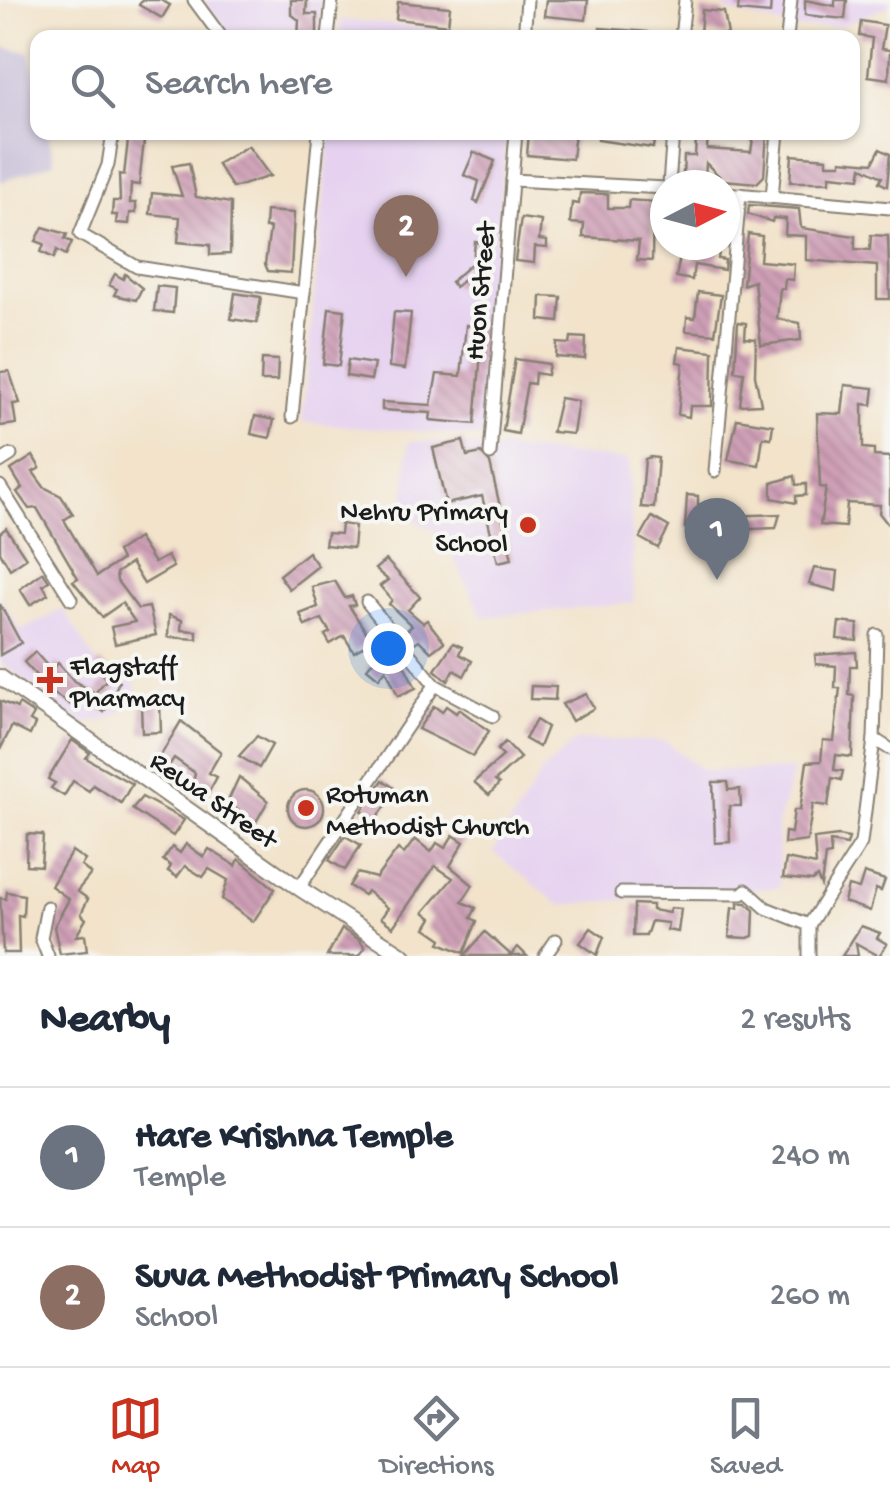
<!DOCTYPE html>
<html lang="en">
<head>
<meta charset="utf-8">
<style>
	body { margin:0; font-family:"Gochi Hand",sans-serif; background:#f2f2f3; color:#1f2937 }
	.compass { position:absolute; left:650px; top:170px; width:90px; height:90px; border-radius:50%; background:#fff; box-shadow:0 2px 8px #0004; rotate:84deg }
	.you { position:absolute; left:388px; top:648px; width:35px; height:35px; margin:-25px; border:8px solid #fff; border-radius:50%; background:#1a73e8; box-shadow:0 0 0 15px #1a73e833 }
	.badge { display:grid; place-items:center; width:65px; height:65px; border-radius:50%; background:#c8321e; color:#fff; font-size:32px; font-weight:700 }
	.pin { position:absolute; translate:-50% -82px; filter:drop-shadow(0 2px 5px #0008) }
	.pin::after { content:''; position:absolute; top:52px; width:35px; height:30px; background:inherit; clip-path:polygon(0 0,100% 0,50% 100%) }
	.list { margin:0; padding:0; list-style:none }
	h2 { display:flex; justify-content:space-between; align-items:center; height:130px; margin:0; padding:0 40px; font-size:42px }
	h2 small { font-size:32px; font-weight:400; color:#747a83 }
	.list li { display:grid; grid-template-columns:65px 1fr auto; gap:30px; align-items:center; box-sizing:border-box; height:140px; padding:0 40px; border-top:2px solid #e0e1e3 }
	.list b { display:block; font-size:38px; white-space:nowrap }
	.list p { margin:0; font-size:32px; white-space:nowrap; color:#747a83 }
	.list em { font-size:32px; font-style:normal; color:#747a83 }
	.icon { flex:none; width:55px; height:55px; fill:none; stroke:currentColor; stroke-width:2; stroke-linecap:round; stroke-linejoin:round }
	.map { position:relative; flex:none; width:890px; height:956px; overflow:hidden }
	.search { position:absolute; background:#fff; box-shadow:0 2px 8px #0004; left:30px; right:30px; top:30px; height:110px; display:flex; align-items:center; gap:25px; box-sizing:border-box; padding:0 35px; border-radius:20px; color:#747a83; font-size:38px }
	.sheet { height:410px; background:#fff }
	nav { display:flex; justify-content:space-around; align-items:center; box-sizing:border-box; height:140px; border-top:2px solid #e0e1e3; background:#fff; font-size:28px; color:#747a83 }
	nav a { display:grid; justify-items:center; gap:5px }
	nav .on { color:#c8321e }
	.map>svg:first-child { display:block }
	.built { fill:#e6d2f0 }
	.industrial { fill:#c8bfd8 }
	.building { fill:url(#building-back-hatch) }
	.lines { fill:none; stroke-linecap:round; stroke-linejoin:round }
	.minor-casing { stroke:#878073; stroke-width:15 }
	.major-casing { stroke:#878073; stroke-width:18 }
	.minor { stroke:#fff; stroke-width:11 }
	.major { stroke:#fff; stroke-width:14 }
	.poi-dot { fill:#c8321e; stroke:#f6f6f2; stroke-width:4 }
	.labels { text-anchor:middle; stroke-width:8; stroke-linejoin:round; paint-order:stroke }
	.street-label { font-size:28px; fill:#1c1c1c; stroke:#f6f6f2 }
	.poi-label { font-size:28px; fill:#1c1c1c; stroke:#f6f6f2; text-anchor:start }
</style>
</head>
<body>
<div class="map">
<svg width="890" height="956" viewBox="0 0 890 956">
	<defs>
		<pattern id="building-back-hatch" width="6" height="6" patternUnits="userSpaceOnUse" patternTransform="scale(2.5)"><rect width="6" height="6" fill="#ce9fb6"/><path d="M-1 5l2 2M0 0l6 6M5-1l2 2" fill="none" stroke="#b0889c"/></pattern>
	</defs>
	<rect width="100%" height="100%" fill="#f6f6f2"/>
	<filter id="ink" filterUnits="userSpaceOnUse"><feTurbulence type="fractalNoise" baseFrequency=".01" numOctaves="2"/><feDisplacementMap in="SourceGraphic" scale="20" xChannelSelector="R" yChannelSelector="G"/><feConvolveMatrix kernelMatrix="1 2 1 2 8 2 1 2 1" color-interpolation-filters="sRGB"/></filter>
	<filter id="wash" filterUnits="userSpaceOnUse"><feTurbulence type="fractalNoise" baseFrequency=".0048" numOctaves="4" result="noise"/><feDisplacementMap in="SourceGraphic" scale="40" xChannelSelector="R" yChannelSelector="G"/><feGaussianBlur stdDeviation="2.25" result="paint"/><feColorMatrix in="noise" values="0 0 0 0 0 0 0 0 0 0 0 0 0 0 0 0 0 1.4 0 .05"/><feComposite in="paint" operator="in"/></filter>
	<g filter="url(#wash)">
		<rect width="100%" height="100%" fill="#f2e3ca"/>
		<g class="built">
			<polygon points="203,0 322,0 318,37 232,37"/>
			<polygon points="722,0 890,0 890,5 843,25 795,29 727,11"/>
			<polygon points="341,20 514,36 514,37 339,37"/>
			<polygon points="330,133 506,133 483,437 302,422"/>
			<polygon points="409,440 629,460 634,603 483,617 442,534 404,515"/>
			<polygon points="0,597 21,631 63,609 96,662 137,685 134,701 112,718 82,725 0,662"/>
			<polygon points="577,740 665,741 703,771 793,770 777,827 780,887 560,905 493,852 542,772"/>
		</g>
		<polygon class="industrial" points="0,47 30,52 37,87 38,132 48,133 55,162 0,182"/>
		<g id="blocks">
			<g class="building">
				<polygon points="142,0 160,0 170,5 162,18 139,5"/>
				<polygon points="291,0 307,0 306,14 317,14 317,38 298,38 299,20 291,14"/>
				<polygon points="546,0 588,0 586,20 544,16"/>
				<polygon points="739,0 771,0 770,14 738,11"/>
				<polygon points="805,0 835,6 835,0 847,0 845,19 805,15"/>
				<polygon points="398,2 450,7 448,25 396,19"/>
				<polygon points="702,10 724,12 728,35 700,33"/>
				<polygon points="861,21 885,25 881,49 890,50 889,79 868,76 872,38 859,36"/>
				<polygon points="600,28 647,32 646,38 600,38"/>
				<polygon points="129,132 145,132 139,185 131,184 130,203 136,203 136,213 130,213 129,224 116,223 117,215 112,215 113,201 120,201 119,174 124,175"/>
				<polygon points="529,132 575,132 572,159 527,155"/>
				<polygon points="598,132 655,132 653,148 597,140"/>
				<polygon points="682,132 708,132 707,149 751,152 754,132 767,132 764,176 757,183 723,180 706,163 705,178 683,176 684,156 695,156 696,139 682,138"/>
				<polygon points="248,146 270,176 233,188 217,164"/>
				<polygon points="880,149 890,154 887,186 879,182 882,177 862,167 860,178 830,175 830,182 790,182 792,155 827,158 827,164 841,164 841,160 873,163"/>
				<polygon points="474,152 495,161 478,203 474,201 479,181 464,175"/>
				<polygon points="189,163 196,197 231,203 230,254 210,255 210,245 178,242 180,217 150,214 152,193 182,196 172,166"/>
				<polygon points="580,193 608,194 608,208 628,208 629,200 653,202 652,261 637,260 639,241 583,237 584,224 570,223 572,203 579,204"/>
				<polygon points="749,205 799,209 801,228 855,236 855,249 870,250 871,235 888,236 890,299 877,299 877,266 806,260 806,236 785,235 786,219 773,218 772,222 748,214"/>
				<polygon points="266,211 294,213 291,273 268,271 265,264 270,228 265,228"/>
				<polygon points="521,218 541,221 539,240 547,241 547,248 535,247 534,263 515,261"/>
				<polygon points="43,227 67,234 65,239 72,242 66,255 57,250 54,258 41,252 44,244 36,241"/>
				<polygon points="748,234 762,236 760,261 794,264 793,280 785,279 784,289 780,288 777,319 800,323 801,340 761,345 754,281 743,285"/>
				<polygon points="475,242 482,243 480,267 455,287 451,282 473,262"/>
				<polygon points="699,245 720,245 718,259 725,260 724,270 694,265 692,280 676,277 680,257 695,260"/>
				<polygon points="115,274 123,279 125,274 142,288 136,300 114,295 117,289 109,285"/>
				<polygon points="157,286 175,288 173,313 154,311"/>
				<polygon points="698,292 721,295 715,334 686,331 687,317 695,318"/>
				<polygon points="235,293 261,297 257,323 231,319"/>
				<polygon points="541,296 561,297 559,322 540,320"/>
				<polygon points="329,308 345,310 339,366 323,364"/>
				<polygon points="394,312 411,313 405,369 389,367"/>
				<polygon points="738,322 746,323 745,338 756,339 755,375 761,404 740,405 744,372 735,371"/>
				<polygon points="466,325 483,327 475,424 430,420 431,413 382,410 382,402 431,405 437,374 461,376"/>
				<polygon points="571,337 586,338 585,359 556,357 557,343 570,344"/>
				<polygon points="679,347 713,351 712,406 690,406 689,417 678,415 683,363 677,362"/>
				<polygon points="262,359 278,360 277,381 261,381"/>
				<polygon points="515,359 549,364 547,375 535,373 534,384 527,383 518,434 503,431"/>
				<polygon points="348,360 374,364 371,380 346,376"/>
				<polygon points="9,371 20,403 13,404 16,424 0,426 0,372"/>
				<polygon points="845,385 874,388 872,405 863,404 863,448 874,449 874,456 890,457 890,527 879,513 880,505 847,503 845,527 820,525 826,488 820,487 817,413 842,414"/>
				<polygon points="560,398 578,401 573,434 552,432"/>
				<polygon points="255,416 274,420 270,438 251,434"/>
				<polygon points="737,419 773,425 771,438 763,437 759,465 728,460"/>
				<polygon points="463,441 467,456 481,453 490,463 512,559 498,562 482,496 446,504 433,448"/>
				<polygon points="33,456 40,468 33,472 44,487 61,496 73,514 64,520 97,576 121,560 117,552 138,538 154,563 167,556 173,567 144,584 131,563 116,573 117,581 138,609 149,607 156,635 115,644 111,627 135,622 122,603 102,617 73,581 78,578 37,508 29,509 17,492 22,488 11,470"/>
				<polygon points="650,457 658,458 654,508 641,507 645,459"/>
				<polygon points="795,476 796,485 806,484 806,495 796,496 796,503 772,498 772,483"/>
				<polygon points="687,495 698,496 698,505 705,506 705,515 697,515 696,528 685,528"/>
				<polygon points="780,514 776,528 729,530 728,516"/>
				<polygon points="652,517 669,527 658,548 640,538"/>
				<polygon points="341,524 355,526 353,548 325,545 327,533 340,534"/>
				<polygon points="6,528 26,558 10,569 0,552 0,533"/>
				<polygon points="308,552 318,566 289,589 279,575"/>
				<polygon points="386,560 420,597 408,610 423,623 427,620 444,642 431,652 419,640 413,644 404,633 412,626 389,604 392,600 380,586 388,580 375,569"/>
				<polygon points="814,568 838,571 836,591 809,584"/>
				<polygon points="43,572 49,581 43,585 48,594 30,605 20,589"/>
				<polygon points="335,581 345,598 352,596 355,605 349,606 372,641 354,652 344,636 330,644 325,635 330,632 322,619 305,626 300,614 318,607 312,587"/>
				<polygon points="0,604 21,643 0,655"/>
				<polygon points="169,615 182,620 181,630 197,631 197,639 168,637"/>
				<polygon points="839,622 858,624 857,641 837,639"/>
				<polygon points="453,643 462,647 459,654 472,661 464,676 454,670 448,681 435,670"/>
				<polygon points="384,647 403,663 416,688 398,696 386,669 379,678 367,668"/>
				<polygon points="35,652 51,670 58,663 74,681 95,693 107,679 96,666 101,662 119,682 104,712 84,697 76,708 51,692 24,662"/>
				<polygon points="856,652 857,666 850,666 849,695 854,696 852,757 836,755 834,770 843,771 841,780 832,778 828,806 813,804 807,841 784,844 785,832 791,833 794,810 800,810 807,762 821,761 823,740 834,741 840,688 835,688 836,666 816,664 815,655"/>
				<polygon points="531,686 556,687 555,700 530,699"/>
				<polygon points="586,694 594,708 572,721 562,704"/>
				<polygon points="0,701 17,708 19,704 34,714 30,721 35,724 30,735 12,726 0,750"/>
				<polygon points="160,703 161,732 142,733 141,704"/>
				<polygon points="434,706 442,712 446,706 456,713 459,709 489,731 473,756 418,729"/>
				<polygon points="536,720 547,727 539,747 525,739"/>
				<polygon points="181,721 221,752 209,773 217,777 207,795 192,787 195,773 174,758 168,767 158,760"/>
				<polygon points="257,736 272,745 259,768 239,756"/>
				<polygon points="72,740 90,753 86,758 132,784 121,803 93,785 89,791 73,781 64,796 51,788 55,783 48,779"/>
				<polygon points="505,742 520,758 495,781 499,784 489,795 474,782 503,756 497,750"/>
				<polygon points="239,777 268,801 253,827 242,820 245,815 227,803"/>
				<polygon points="383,780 397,790 375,821 362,811"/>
				<polygon points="713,782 728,782 728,790 740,789 741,806 729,806 730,842 715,843"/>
				<circle cx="306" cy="808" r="18"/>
				<polygon points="142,797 184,820 173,836 132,809"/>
				<polygon points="27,834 43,835 41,866 26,865"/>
				<polygon points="453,835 464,842 450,866 473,885 462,902 476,908 471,918 477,921 464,953 440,943 442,939 426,928 432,918 424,912 453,878 435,866 393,927 381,918 388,908 367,891 364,895 349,886 357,873 376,878 398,849 404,854 415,839 431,852 437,843 445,848"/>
				<polygon points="345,836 361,845 345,870 329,860"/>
				<polygon points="838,836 849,838 847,845 830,842 831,855 825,856 821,886 817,877 812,881 783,878 786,859 816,865 814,839"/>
				<polygon points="186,844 204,857 209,849 236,866 239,859 275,889 253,922 222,899 228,880 209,869 203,877 185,866 177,877 168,871 171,866 163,860 172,847 180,853"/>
				<polygon points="72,851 85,860 81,866 91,874 77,891 88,899 81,914 86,919 76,936 85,935 87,951 60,954 54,927 69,899 51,886"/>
				<polygon points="864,873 885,880 881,891 876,889 870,911 844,902 848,886 859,889"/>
				<polygon points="7,892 24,895 23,916 18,915 19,953 3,953 0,898 6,899"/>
				<polygon points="738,903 746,903 754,910 753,936 748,938 729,937 732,908 738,908"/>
				<polygon points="634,904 652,905 652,910 669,913 670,908 681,909 678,932 667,930 668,923 651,921 646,936 633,936"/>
				<polygon points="861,926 880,933 877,938 887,944 879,956 856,943 858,956 842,956"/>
				<polygon points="591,928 604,937 597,955 580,943"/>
				<polygon points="342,929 360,940 365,948 359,956 327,956"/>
				<polygon points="485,932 511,955 518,947 527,956 464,956"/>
			</g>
		</g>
	</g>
	<g filter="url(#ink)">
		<use href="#blocks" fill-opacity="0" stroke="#878073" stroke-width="2.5"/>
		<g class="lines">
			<defs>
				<g id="minor">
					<polyline points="194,0 222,38"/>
					<polyline points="328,38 332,0"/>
					<polyline points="524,38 527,0"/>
					<polyline points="681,38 685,0"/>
					<polyline points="787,38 791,0"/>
					<polyline points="113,132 108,165 80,234 137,267 304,293"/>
					<polyline points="512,180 665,188"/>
					<polyline points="669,185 673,132"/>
					<polyline points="725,193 890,208"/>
					<polyline points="772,197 778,132"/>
					<polyline points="292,417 319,132"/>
					<polyline points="490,454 516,132"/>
					<polyline points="0,462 11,455"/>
					<polyline points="715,471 740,194"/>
					<polyline points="0,486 71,599"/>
					<polyline points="367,602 435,685 493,716"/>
					<polyline points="874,739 890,749"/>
					<polyline points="299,888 435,685"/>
					<polyline points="621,893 742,894 746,890 766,908 809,925 809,956"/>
					<polyline points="47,907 41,938 48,956"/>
					<polyline points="809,925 861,843 874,739 877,635"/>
					<polyline points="545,956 556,940"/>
				</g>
				<polyline id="major" points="0,677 299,888 404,956"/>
			</defs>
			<use href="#minor" class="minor-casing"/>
			<use href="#major" class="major-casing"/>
			<use href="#minor" class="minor"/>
			<use href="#major" class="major"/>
		</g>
	</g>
	<g class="poi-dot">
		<circle cx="528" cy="525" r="10"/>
		<path d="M45 665h10v10h10v10h-10v10h-10v-10h-10v-10h10z"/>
		<circle cx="306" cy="808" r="10"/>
	</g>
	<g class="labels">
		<g class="street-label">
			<text transform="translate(478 291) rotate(-85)" y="10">Huon Street</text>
			<text transform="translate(215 798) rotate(35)" y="10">Rewa Street</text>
		</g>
		<g class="poi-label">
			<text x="508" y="519" text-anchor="end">Nehru Primary<tspan x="508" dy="32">School</tspan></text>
			<text x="70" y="674">Flagstaff<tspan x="70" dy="32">Pharmacy</tspan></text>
			<text x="326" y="802">Rotuman<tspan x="326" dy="32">Methodist Church</tspan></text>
		</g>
	</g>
</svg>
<svg class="compass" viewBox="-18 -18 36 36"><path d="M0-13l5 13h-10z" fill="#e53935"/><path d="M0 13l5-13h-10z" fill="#747a83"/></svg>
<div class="you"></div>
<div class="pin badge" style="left:717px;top:580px;background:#6b7280">1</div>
<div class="pin badge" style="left:406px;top:277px;background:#8d6e63">2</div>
<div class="search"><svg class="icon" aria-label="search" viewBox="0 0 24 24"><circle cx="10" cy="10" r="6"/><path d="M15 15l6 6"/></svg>Search here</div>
</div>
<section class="sheet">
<h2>Nearby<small>2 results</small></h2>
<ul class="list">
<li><span class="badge" style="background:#6b7280">1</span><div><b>Hare Krishna Temple</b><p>Temple</p></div><em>240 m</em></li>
<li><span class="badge" style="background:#8d6e63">2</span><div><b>Suva Methodist Primary School</b><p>School</p></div><em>260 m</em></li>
</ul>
</section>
<nav>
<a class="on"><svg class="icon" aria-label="map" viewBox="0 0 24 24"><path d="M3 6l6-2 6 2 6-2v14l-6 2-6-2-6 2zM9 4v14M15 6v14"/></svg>Map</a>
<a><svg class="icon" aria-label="directions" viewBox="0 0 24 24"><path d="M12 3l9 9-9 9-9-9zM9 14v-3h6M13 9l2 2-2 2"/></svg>Directions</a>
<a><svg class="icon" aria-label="saved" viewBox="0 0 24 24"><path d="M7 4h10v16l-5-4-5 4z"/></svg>Saved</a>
</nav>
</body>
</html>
